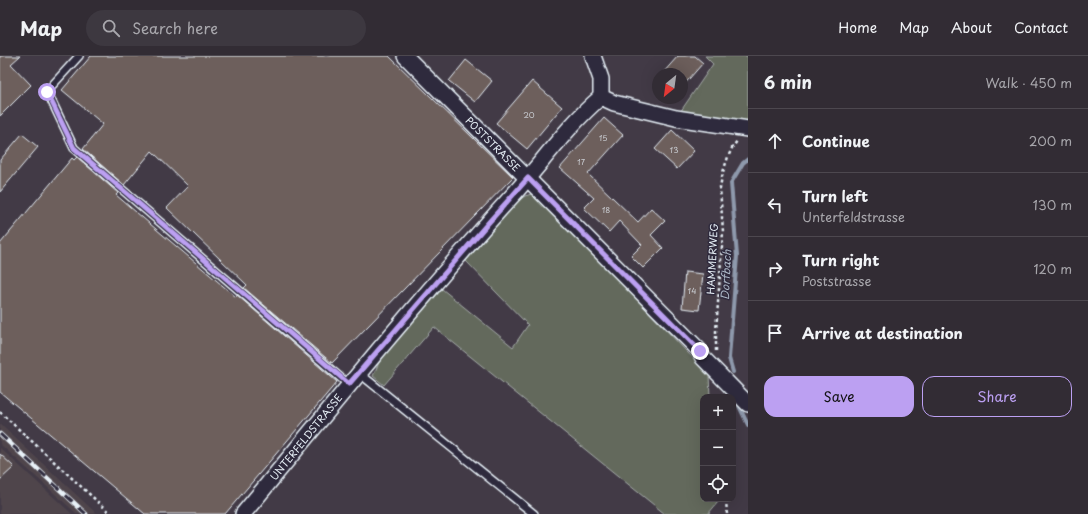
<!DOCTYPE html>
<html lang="en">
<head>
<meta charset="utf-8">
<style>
	body { margin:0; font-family:"Playpen Sans",sans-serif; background:#3d3840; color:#f1f3f6 }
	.controls { position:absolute; right:12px; bottom:12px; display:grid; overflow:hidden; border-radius:8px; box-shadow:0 4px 16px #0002 }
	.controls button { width:36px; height:36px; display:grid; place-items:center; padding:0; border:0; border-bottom:1px solid #4d484f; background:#322c34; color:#f1f3f6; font:20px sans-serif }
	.compass { position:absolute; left:652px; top:12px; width:36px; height:36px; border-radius:50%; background:#322c34; box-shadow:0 4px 16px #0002; rotate:209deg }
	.stop { position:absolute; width:12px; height:12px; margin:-9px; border:3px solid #bca0f2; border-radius:50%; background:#fff }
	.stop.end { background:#bca0f2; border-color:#fff; box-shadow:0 1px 4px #0008 }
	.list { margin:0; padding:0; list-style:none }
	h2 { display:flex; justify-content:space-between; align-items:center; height:52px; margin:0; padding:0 16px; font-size:17px }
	h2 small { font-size:13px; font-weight:400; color:#a8a7ac }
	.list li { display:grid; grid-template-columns:26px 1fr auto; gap:12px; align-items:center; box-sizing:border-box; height:64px; padding:0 16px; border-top:1px solid #4d484f }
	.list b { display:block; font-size:15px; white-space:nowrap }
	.list p { margin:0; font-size:13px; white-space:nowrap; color:#a8a7ac }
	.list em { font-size:13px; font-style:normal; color:#a8a7ac }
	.actions { display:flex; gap:8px; padding:12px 16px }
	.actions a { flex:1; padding:9px 0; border:1px solid #bca0f2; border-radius:12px; text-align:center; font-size:14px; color:#bca0f2 }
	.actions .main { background:#bca0f2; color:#111 }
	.icon { flex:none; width:22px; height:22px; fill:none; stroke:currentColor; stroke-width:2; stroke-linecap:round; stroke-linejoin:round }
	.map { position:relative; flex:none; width:748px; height:458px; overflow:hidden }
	header { display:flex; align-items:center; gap:24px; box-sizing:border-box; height:56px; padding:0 20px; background:#322c34; border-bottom:1px solid #4d484f }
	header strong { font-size:19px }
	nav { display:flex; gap:22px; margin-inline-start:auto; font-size:14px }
	.search { width:280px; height:36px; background:#3d3840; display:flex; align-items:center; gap:10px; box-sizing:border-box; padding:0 14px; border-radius:22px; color:#a8a7ac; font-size:15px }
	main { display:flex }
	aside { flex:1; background:#322c34 }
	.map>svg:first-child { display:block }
	.built { fill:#4f454c }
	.green { fill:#63695c; stroke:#a6adaa }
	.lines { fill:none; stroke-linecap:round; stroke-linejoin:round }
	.stream { stroke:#8e99ac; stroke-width:4 }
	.building { fill:#6d5e5b; stroke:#e8f1f8 }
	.lane-casing { stroke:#e8f1f8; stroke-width:10 }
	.street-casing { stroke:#e8f1f8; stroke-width:18 }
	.path { stroke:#e8f1f8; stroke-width:2.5; stroke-dasharray:3 3; stroke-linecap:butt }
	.lane { stroke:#2f2a3d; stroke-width:7 }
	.street { stroke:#2f2a3d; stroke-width:15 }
	.rail-casing { stroke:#e8f1f8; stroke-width:4.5 }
	.rail { stroke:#2f2a3d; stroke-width:3; stroke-dasharray:9; stroke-linecap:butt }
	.route { stroke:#bca0f2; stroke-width:5 }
	.labels { text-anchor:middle; stroke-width:3; stroke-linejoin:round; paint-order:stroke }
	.number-label { font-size:8px; fill:#c9ccd1 }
	.street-label { font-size:10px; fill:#e8f1f8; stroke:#2f2a3d }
	.water-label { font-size:11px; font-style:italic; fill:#acb7c6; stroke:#2f2a3d }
</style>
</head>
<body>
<header>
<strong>Map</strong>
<div class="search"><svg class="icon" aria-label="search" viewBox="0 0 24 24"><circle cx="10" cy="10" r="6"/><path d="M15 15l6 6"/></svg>Search here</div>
<nav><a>Home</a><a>Map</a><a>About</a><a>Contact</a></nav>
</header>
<main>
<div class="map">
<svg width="748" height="458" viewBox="0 0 748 458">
	<rect width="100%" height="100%" fill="#423a46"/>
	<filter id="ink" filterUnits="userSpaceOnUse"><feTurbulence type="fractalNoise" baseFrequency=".025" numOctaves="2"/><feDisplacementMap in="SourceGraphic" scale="8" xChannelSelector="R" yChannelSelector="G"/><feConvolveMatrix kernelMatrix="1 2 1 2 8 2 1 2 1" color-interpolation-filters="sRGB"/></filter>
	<g filter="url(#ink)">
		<g class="built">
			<polygon points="0,368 97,458 77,458 0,388"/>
			<polygon points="0,392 72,458 0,458"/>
		</g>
		<g class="green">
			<polygon points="705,0 748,0 748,73 676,62 713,8"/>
			<polygon points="535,137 709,319 710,341 703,341 703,443 718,443 718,446 708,458 665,458 434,271 384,329 373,320 381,302 442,233 513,291 528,269 466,205 516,146 525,140"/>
		</g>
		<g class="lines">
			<g class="stream">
				<polyline points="733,316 729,302 737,200 731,127 743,107 748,103"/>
				<polyline points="739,350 748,369"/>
			</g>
		</g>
		<g class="building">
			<polygon points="0,0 20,0 11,8 31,29 0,60"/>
			<polygon points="91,0 389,0 513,121 332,307 244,232 247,229 167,152 188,130 152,95 124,129 83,93 103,68 62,34"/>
			<polygon points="678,0 695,0 703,7 682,31 682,18 662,18"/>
			<polygon points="466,4 492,25 475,46 449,25"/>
			<polygon points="532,25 562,51 527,93 496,67"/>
			<polygon points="604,62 623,79 588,118 638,166 651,152 665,165 651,179 663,192 643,212 631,200 642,189 619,165 609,176 584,152 594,142 560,112"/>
			<polygon points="672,74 694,95 677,113 655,93"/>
			<polygon points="22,78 38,91 0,136 0,104"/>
			<polygon points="77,101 118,137 116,139 236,241 237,239 337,326 225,458 145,458 0,336 0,188 72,102 74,104"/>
			<polygon points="685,216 703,218 699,254 682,252"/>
			<polygon points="0,398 14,411 0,424"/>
		</g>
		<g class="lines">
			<defs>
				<g id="lane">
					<polyline points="79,0 47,35 74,92 349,329"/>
					<polyline points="359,317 534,458"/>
				</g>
				<g id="street">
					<polyline points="405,0 700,295 703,302 748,348"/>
					<polyline points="593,0 601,23 601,41"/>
					<path d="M243 458C331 351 419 243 512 140 542 107 567 70 601 41L614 47 676 62 748 73"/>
				</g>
			</defs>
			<use href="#lane" class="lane-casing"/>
			<use href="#street" class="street-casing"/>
			<g class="path">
				<polyline points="716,295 716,275 723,176 720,131 723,116 728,101 732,92 737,85"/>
				<polyline points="0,356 111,458"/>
				<polyline points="726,443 727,458"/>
			</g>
			<use href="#lane" class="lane"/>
			<use href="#street" class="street"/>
			<defs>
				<polyline id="rail" points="0,378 86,458"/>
			</defs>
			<use href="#rail" class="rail-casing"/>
			<use href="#rail" class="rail"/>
		</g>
	</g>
	<g class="lines" filter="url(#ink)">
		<polyline class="route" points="47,36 74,92 349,328 489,166 528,122 700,295"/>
	</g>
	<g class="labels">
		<g class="number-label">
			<text x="529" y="62">20</text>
			<text x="603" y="85">15</text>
			<text x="674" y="97">13</text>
			<text x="581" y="109">17</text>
			<text x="606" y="157">18</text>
			<text x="692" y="238">14</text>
		</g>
		<g class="street-label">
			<text transform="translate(493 88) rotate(45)" y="4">POSTSTRASSE</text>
			<text transform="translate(712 203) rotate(-87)" y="4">HAMMERWEG</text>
			<text transform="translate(306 381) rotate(-51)" y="4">UNTERFELDSTRASSE</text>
		</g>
		<g class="water-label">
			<text transform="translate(726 219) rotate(-87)" y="4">Dorfbach</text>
		</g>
	</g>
</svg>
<div class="controls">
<button>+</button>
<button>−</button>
<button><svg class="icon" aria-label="locate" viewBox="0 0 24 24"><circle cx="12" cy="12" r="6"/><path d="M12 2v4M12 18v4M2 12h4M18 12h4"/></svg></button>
</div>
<svg class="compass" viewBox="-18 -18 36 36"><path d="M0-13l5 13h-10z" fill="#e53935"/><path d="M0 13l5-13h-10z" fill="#a8a7ac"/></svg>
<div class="stop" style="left:47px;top:36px"></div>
<div class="stop end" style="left:700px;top:295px"></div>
</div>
<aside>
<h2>6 min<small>Walk · 450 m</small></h2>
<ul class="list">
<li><svg class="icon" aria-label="ahead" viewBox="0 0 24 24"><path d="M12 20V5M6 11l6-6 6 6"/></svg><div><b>Continue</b></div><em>200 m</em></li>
<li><svg class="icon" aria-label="left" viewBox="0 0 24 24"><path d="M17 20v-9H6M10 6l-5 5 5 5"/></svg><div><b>Turn left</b><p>Unterfeldstrasse</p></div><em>130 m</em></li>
<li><svg class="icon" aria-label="right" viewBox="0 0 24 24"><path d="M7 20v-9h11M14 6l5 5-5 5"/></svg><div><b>Turn right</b><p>Poststrasse</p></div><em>120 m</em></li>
<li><svg class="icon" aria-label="arrive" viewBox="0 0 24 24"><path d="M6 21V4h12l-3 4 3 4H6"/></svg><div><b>Arrive at destination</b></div></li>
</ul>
<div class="actions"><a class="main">Save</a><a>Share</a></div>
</aside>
</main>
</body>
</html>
